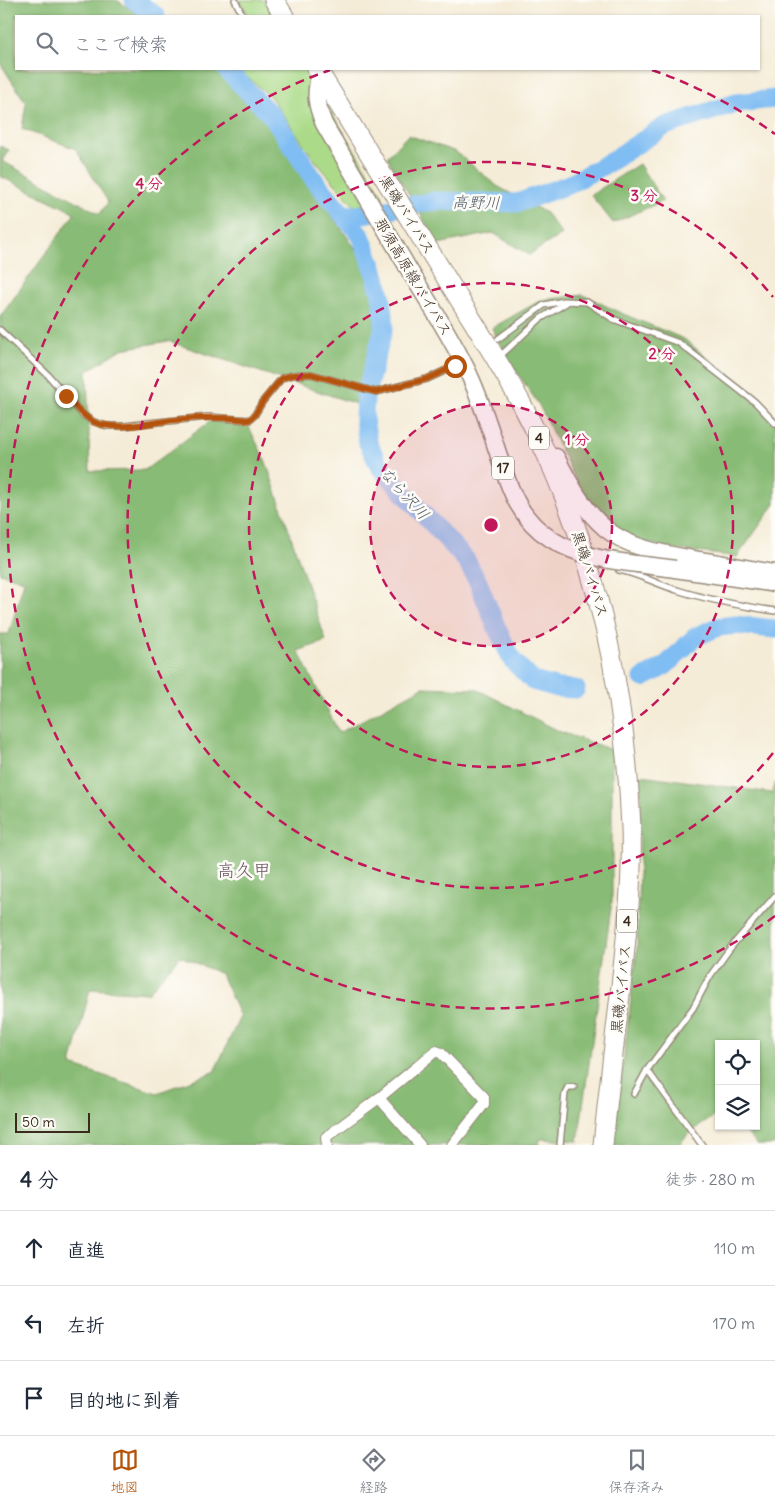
<!DOCTYPE html>
<html lang="ja">
<head>
<meta charset="utf-8">
<style>
	body { margin:0; font-family:Delius,"Klee One",sans-serif; background:#f6f6f7; color:#1f2937 }
	.controls { position:absolute; right:15px; bottom:15px; display:grid; overflow:hidden; border-radius:0px; box-shadow:0 1px 4px #0004 }
	.controls button { width:45px; height:45px; display:grid; place-items:center; padding:0; border:0; border-bottom:1px solid #e0e1e3; background:#fff; color:#1f2937; font:25px sans-serif }
	.scale { position:absolute; left:15px; bottom:12px; width:75px; box-sizing:border-box; padding-left:5px; border:2px solid #3b2a1e; border-top:0; font-size:14px; line-height:18px; white-space:nowrap; color:#3b2a1e; -webkit-text-stroke:4px #fdfcf7; paint-order:stroke }
	.stop { position:absolute; width:15px; height:15px; margin:-11px; border:4px solid #b45309; border-radius:50%; background:#fff }
	.stop.end { background:#b45309; border-color:#fff; box-shadow:0 1px 5px #0008 }
	.list { margin:0; padding:0; list-style:none }
	h2 { display:flex; justify-content:space-between; align-items:center; height:65px; margin:0; padding:0 20px; font-size:21px }
	h2 small { font-size:16px; font-weight:400; color:#747a83 }
	.list li { display:grid; grid-template-columns:32px 1fr auto; gap:15px; align-items:center; box-sizing:border-box; height:75px; padding:0 20px; border-top:1px solid #e0e1e3 }
	.list b { display:block; font-size:19px; white-space:nowrap }
	.list em { font-size:16px; font-style:normal; color:#747a83 }
	.icon { flex:none; width:28px; height:28px; fill:none; stroke:currentColor; stroke-width:2; stroke-linecap:round; stroke-linejoin:round }
	.map { position:relative; flex:none; width:775px; height:1145px; overflow:hidden }
	.search { position:absolute; background:#fff; box-shadow:0 1px 4px #0004; left:15px; right:15px; top:15px; height:55px; display:flex; align-items:center; gap:12px; box-sizing:border-box; padding:0 18px; border-radius:0px; color:#747a83; font-size:19px }
	.sheet { height:290px; background:#fff }
	nav { display:flex; justify-content:space-around; align-items:center; box-sizing:border-box; height:70px; border-top:1px solid #e0e1e3; background:#fff; font-size:14px; color:#747a83 }
	nav a { display:grid; justify-items:center; gap:2px }
	nav .on { color:#b45309 }
	.map>svg:first-child { display:block }
	.green { fill:#abdb89; stroke:#738254 }
	.forest { fill:#88bb75; stroke:#62724a; fill-rule:evenodd }
	.lines { fill:none; stroke-linecap:round; stroke-linejoin:round }
	.river { stroke:#80bdf3; stroke-width:19 }
	.lane-casing { stroke:#988b7a; stroke-width:8 }
	.street-casing { stroke:#988b7a; stroke-width:12 }
	.primary-casing { stroke:#988b7a; stroke-width:19 }
	.highway-casing { stroke:#988b7a; stroke-width:21 }
	.lane { stroke:#fff; stroke-width:5 }
	.street { stroke:#fff; stroke-width:10 }
	.primary { stroke:#fff; stroke-width:16 }
	.highway { stroke:#fff; stroke-width:19 }
	.primary-bridge-casing { stroke:#988b7a; stroke-width:19; stroke-linecap:butt }
	.primary-bridge { stroke:#fff; stroke-width:16 }
	.route { stroke:#b45309; stroke-width:6 }
	.ring { fill:none; stroke:#c2185b; stroke-width:2.5; stroke-dasharray:9 6 }
	.labels { text-anchor:middle; stroke-width:5; stroke-linejoin:round; paint-order:stroke }
	.shield { fill:#fdfcf7; stroke:#75695f; stroke-width:1 }
	.shield-label { font-size:14px; font-weight:bold; fill:#3b2a1e }
	.street-label { font-size:15px; fill:#3b2a1e; stroke:#fdfcf7 }
	.water-label { font-size:16px; font-style:italic; fill:#535d69; stroke:#fdfcf7 }
	.quarter-label { font-size:18px; fill:#695664; stroke:#fdfcf7 }
	.centre { fill:#c2185b; stroke:#fdfcf7; stroke-width:2.5 }
	.ring-label { font-size:15px; text-anchor:middle; font-weight:bold; fill:#c2185b; stroke:#fdfcf7; stroke-width:5; stroke-linejoin:round; paint-order:stroke }
</style>
</head>
<body>
<div class="map">
<svg width="775" height="1145" viewBox="0 0 775 1145">
	<rect width="100%" height="100%" fill="#fdfcf7"/>
	<filter id="ink" filterUnits="userSpaceOnUse"><feTurbulence type="fractalNoise" baseFrequency=".02" numOctaves="2"/><feDisplacementMap in="SourceGraphic" scale="10" xChannelSelector="R" yChannelSelector="G"/><feConvolveMatrix kernelMatrix="1 2 1 2 8 2 1 2 1" color-interpolation-filters="sRGB"/></filter>
	<filter id="wash" filterUnits="userSpaceOnUse"><feTurbulence type="fractalNoise" baseFrequency=".0096" numOctaves="4" result="noise"/><feDisplacementMap in="SourceGraphic" scale="20" xChannelSelector="R" yChannelSelector="G"/><feGaussianBlur stdDeviation="1.12" result="paint"/><feColorMatrix in="noise" values="0 0 0 0 0 0 0 0 0 0 0 0 0 0 0 0 0 1.4 0 .05"/><feComposite in="paint" operator="in"/></filter>
	<g filter="url(#wash)">
		<rect width="100%" height="100%" fill="#f5ecd7"/>
		<g class="green">
			<polygon points="238,0 264,0 273,16 250,16"/>
			<polygon points="237,69 305,69 384,198 355,207 313,158 270,96"/>
		</g>
		<g class="forest">
			<path d="M0 0H117L140 16H16V69H214L264 115 306 179 365 262 377 313 372 348 356 404 168 341 122 349 87 371 90 471 145 470 212 420 247 423 266 462 326 641 298 651 339 733 423 687 476 689 561 732 612 750V901L578 1141 540 1139 539 1145H0V634H9L24 581 0 573V317L75 213 0 176V146L9 150 2 161 100 214 108 202 76 149 22 129 26 103 0 63ZM180 956 221 974 240 1017 214 1072 157 1093 71 1065 90 989 148 993Z"/>
			<polygon points="408,135 456,152 497,186 546,213 562,234 529,255 493,233 438,244 387,157"/>
			<polygon points="639,164 663,201 613,223 591,195"/>
			<polygon points="583,295 623,314 684,339 753,394 775,417 775,504 737,557 673,549 641,541 607,523 578,485 539,405 507,357 492,328 541,300"/>
			<polygon points="641,775 772,793 775,783 775,1145 757,1145 741,1126 756,1126 756,1044 719,1044 719,1113 688,1134 679,1145 613,1145 637,950"/>
		</g>
		<g class="lines">
			<g class="river">
				<polyline points="134,0 156,16"/>
				<polyline points="226,69 273,117 315,181 361,236 373,267 381,295 384,315 384,327 365,397 364,419 368,443 380,467 466,560 478,582 498,631 513,661 533,681 558,688 576,689"/>
				<polyline points="342,214 358,215 434,201 517,203 570,184 608,163 665,126 736,103 775,99"/>
				<polyline points="643,678 665,666 695,637 718,627 736,625 775,629"/>
			</g>
		</g>
	</g>
	<g filter="url(#ink)">
		<g class="lines">
			<defs>
				<g id="lane">
					<polyline points="235,0 243,16"/>
					<polyline points="0,330 48,375 83,415 94,422 107,426 125,426 148,423 208,417 249,420 254,416 263,401 282,378 293,375 311,374 376,392 427,379 455,366"/>
					<polyline points="498,339 544,305 564,301 587,302 613,319 679,343 755,402 775,423"/>
					<polyline points="499,357 540,319 566,303"/>
					<path d="M619 570C639 574 657 584 677 590 708 600 742 606 775 611"/>
					<polyline points="647,1070 702,1145"/>
					<polyline points="634,1094 647,1070 693,1008 710,976 731,947 775,896"/>
					<polyline points="560,1145 565,1093 568,1087 574,1087"/>
				</g>
				<g id="street">
					<polyline points="379,1098 420,1145"/>
					<polyline points="327,1145 326,1137 379,1098 436,1051 441,1053 484,1097 484,1104 452,1145"/>
				</g>
				<g id="primary">
					<path d="M320 74C314 95 316 104 324 124L411 273"/>
					<path d="M556 457C569 482 583 510 606 529 632 550 667 554 699 560 725 564 750 569 775 573"/>
					<polyline points="675,569 770,583"/>
				</g>
				<g id="highway">
					<polyline points="274,0 284,16"/>
					<path d="M317 69C359 138 402 207 445 276 477 328 511 380 538 436 597 559 626 692 631 828 633 883 626 940 620 995 614 1045 608 1095 603 1145"/>
				</g>
			</defs>
			<use href="#lane" class="lane-casing"/>
			<use href="#street" class="street-casing"/>
			<use href="#primary" class="primary-casing"/>
			<use href="#highway" class="highway-casing"/>
			<use href="#lane" class="lane"/>
			<use href="#street" class="street"/>
			<use href="#primary" class="primary"/>
			<use href="#highway" class="highway"/>
			<defs>
				<path id="primary-bridge" d="M411 273C430 304 450 335 466 368 479 394 487 420 496 447 508 483 516 517 551 539 586 562 634 563 675 569"/>
			</defs>
			<use href="#primary-bridge" class="primary-bridge-casing"/>
			<use href="#primary-bridge" class="primary-bridge"/>
		</g>
	</g>
	<g class="lines" filter="url(#ink)">
		<path class="route" d="M66 396C75 405 83 417 94 422 117 432 151 422 175 420 200 417 224 417 249 420L254 416 263 401 282 378 293 375 311 374 376 392 427 379 455 366"/>
	</g>
	<circle cx="491" cy="525" r="121" fill="#c2185b" fill-opacity=".12"/>
	<g class="ring">
		<circle cx="491" cy="525" r="121"/>
		<circle cx="491" cy="525" r="242"/>
		<path d="M773 753A363 363 0 1 1 773 297"/>
		<path d="M775 916A483 483 0 1 1 330 70M652 70A483 483 0 0 1 775 134"/>
	</g>
	<g class="labels">
		<g class="shield">
			<rect x="529" y="426.5" width="20" height="23" rx="4"/>
			<rect x="492" y="456.5" width="22" height="23" rx="4"/>
			<rect x="617" y="909.5" width="20" height="23" rx="4"/>
		</g>
		<g class="shield-label">
			<text x="539" y="443">4</text>
			<text x="503" y="473">17</text>
			<text x="627" y="926">4</text>
		</g>
		<g class="street-label">
			<text transform="translate(407 215) rotate(58)" y="5">黒磯バイパス</text>
			<text transform="translate(413 277) rotate(59)" y="5">那須高原線バイパス</text>
			<text transform="translate(590 574) rotate(73)" y="5">黒磯バイパス</text>
			<text transform="translate(621 989) rotate(-84)" y="5">黒磯バイパス</text>
		</g>
		<g class="water-label">
			<text transform="translate(476 202) rotate(1)" y="6">高野川</text>
			<text transform="translate(405 493) rotate(48)" y="6">なら沢川</text>
		</g>
		<g class="quarter-label">
			<text x="244" y="877">高久甲</text>
		</g>
	</g>
	<circle cx="491" cy="525" r="8" class="centre"/>
	<g class="ring-label">
		<text x="149" y="189">4 分</text>
		<text x="644" y="201">3 分</text>
		<text x="662" y="359">2 分</text>
		<text x="577" y="445">1 分</text>
	</g>
</svg>
<div class="controls">
<button><svg class="icon" aria-label="locate" viewBox="0 0 24 24"><circle cx="12" cy="12" r="6"/><path d="M12 2v4M12 18v4M2 12h4M18 12h4"/></svg></button>
<button><svg class="icon" aria-label="layers" viewBox="0 0 24 24"><path d="M12 4l9 5-9 5-9-5zM3 14l9 5 9-5"/></svg></button>
</div>
<div class="scale">50 m</div>
<div class="stop" style="left:455px;top:366px"></div>
<div class="stop end" style="left:66px;top:396px"></div>
<div class="search"><svg class="icon" aria-label="search" viewBox="0 0 24 24"><circle cx="10" cy="10" r="6"/><path d="M15 15l6 6"/></svg>ここで検索</div>
</div>
<section class="sheet">
<h2>4 分<small>徒歩 · 280 m</small></h2>
<ul class="list">
<li><svg class="icon" aria-label="ahead" viewBox="0 0 24 24"><path d="M12 20V5M6 11l6-6 6 6"/></svg><div><b>直進</b></div><em>110 m</em></li>
<li><svg class="icon" aria-label="left" viewBox="0 0 24 24"><path d="M17 20v-9H6M10 6l-5 5 5 5"/></svg><div><b>左折</b></div><em>170 m</em></li>
<li><svg class="icon" aria-label="arrive" viewBox="0 0 24 24"><path d="M6 21V4h12l-3 4 3 4H6"/></svg><div><b>目的地に到着</b></div></li>
</ul>
</section>
<nav>
<a class="on"><svg class="icon" aria-label="map" viewBox="0 0 24 24"><path d="M3 6l6-2 6 2 6-2v14l-6 2-6-2-6 2zM9 4v14M15 6v14"/></svg>地図</a>
<a><svg class="icon" aria-label="directions" viewBox="0 0 24 24"><path d="M12 3l9 9-9 9-9-9zM9 14v-3h6M13 9l2 2-2 2"/></svg>経路</a>
<a><svg class="icon" aria-label="saved" viewBox="0 0 24 24"><path d="M7 4h10v16l-5-4-5 4z"/></svg>保存済み</a>
</nav>
</body>
</html>
